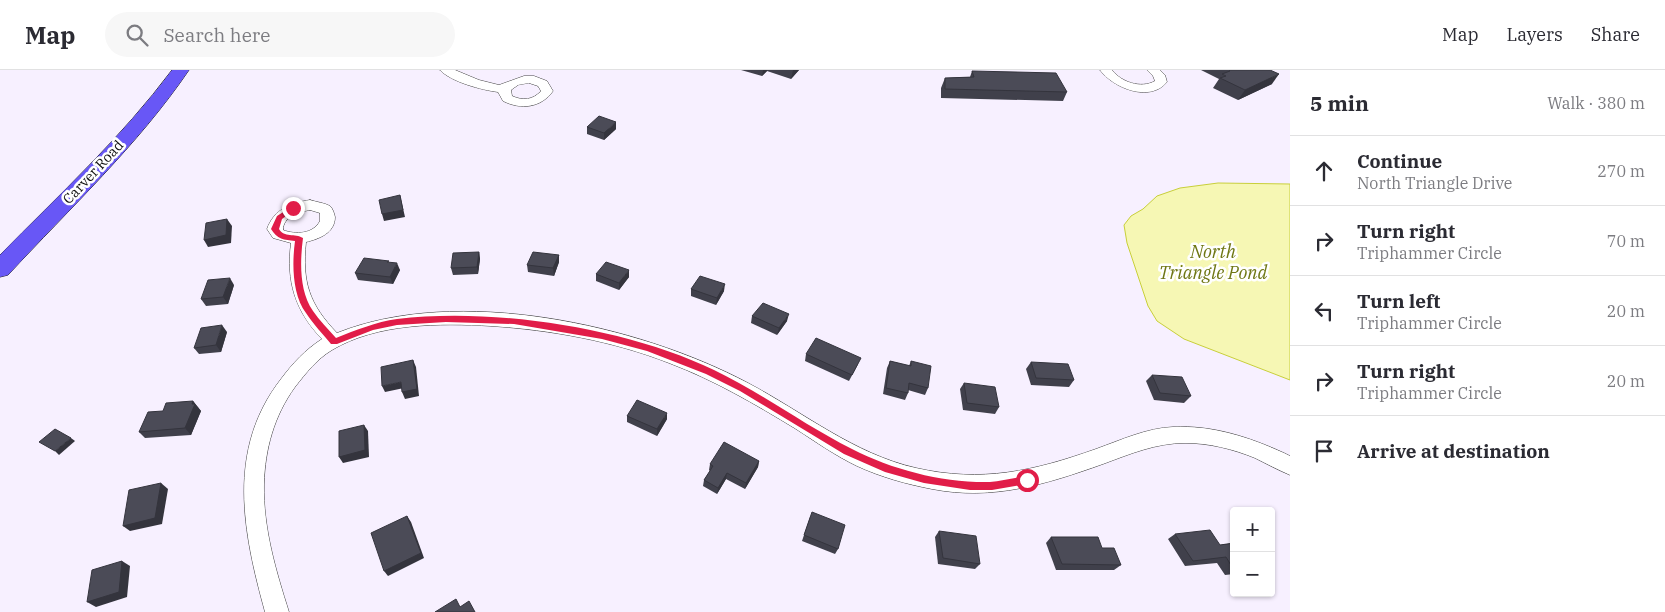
<!DOCTYPE html>
<html lang="en">
<head>
<meta charset="utf-8">
<style>
	body { margin:0; font-family:"IBM Plex Serif",serif; background:#f7f7f7; color:#2b2b33 }
	.controls { position:absolute; right:15px; bottom:15px; display:grid; overflow:hidden; border-radius:5px; box-shadow:0 1px 4px #0004 }
	.controls button { width:45px; height:45px; display:grid; place-items:center; padding:0; border:0; border-bottom:1px solid #e1e1e2; background:#fff; color:#2b2b33; font:25px sans-serif }
	.stop { position:absolute; width:15px; height:15px; margin:-11px; border:4px solid #e11d48; border-radius:50%; background:#fff }
	.stop.end { background:#e11d48; border-color:#fff; box-shadow:0 1px 5px #0008 }
	.list { margin:0; padding:0; list-style:none }
	h2 { display:flex; justify-content:space-between; align-items:center; height:65px; margin:0; padding:0 20px; font-size:21px }
	h2 small { font-size:16px; font-weight:400; color:#7c7c81 }
	.list li { display:grid; grid-template-columns:32px 1fr auto; gap:15px; align-items:center; box-sizing:border-box; height:70px; padding:0 20px; border-top:1px solid #e1e1e2 }
	.list b { display:block; font-size:19px; white-space:nowrap }
	.list p { margin:0; font-size:16px; white-space:nowrap; color:#7c7c81 }
	.list em { font-size:16px; font-style:normal; color:#7c7c81 }
	.icon { flex:none; width:28px; height:28px; fill:none; stroke:currentColor; stroke-width:2; stroke-linecap:round; stroke-linejoin:round }
	.map { position:relative; flex:none; width:1290px; height:542px; overflow:hidden }
	header { display:flex; align-items:center; gap:30px; box-sizing:border-box; height:70px; padding:0 25px; background:#fff; border-bottom:1px solid #e1e1e2 }
	header strong { font-size:24px }
	nav { display:flex; gap:28px; margin-inline-start:auto; font-size:18px }
	.search { width:350px; height:45px; background:#f7f7f7; display:flex; align-items:center; gap:12px; box-sizing:border-box; padding:0 18px; border-radius:28px; color:#7c7c81; font-size:19px }
	main { display:flex }
	aside { flex:1; background:#fff }
	.map>svg:first-child { display:block }
	.water { fill:#f6f7b4; stroke:#c8cf3a }
	.lines { fill:none; stroke-linecap:round; stroke-linejoin:round }
	.minor-casing { stroke:#414141; stroke-width:1 }
	.highway-casing { stroke:#1f1f1f; stroke-width:1 }
	.minor { fill:#fff; fill-rule:evenodd }
	.highway { fill:#6857f6; fill-rule:evenodd }
	.wall { fill:#40404b }
	.shaded-wall { fill:#34343d }
	.building { fill:#4b4b57; stroke:#34343d }
	.route { fill:#e11d48 }
	.labels { text-anchor:middle; stroke-width:5; stroke-linejoin:round; paint-order:stroke }
	.far-street-label { font-size:14px; fill:#0e0e0e; stroke:#fff }
	.water-label { font-size:18px; font-style:italic; fill:#6f7714; stroke:#fff }
</style>
</head>
<body>
<header>
<strong>Map</strong>
<div class="search"><svg class="icon" aria-label="search" viewBox="0 0 24 24"><circle cx="10" cy="10" r="6"/><path d="M15 15l6 6"/></svg>Search here</div>
<nav><a>Map</a><a>Layers</a><a>Share</a></nav>
</header>
<main>
<div class="map">
<svg width="1290" height="542" viewBox="0 0 1290 542">
	<rect width="100%" height="100%" fill="#f7f0ff"/>
	<polygon class="water" points="1218,113 1290,114 1290,310 1184,269 1157,251 1148,236 1127,173 1124,155 1131,146 1143,139 1157,126 1180,118"/>
	<g class="lines">
		<defs>
			<g id="minor">
				<path d="M440 0H455L479 10 499 15 524 6H534L547 11 553 21C541 38 521 40 503 31L498 22C482 20 451 12 440 0ZM529 13 538 16 541 21C533 30 523 31 512 26L511 20 518 15Z"/>
				<path d="M1100 0H1112C1121 12 1141 19 1155 11L1153 6 1147 0H1160L1165 5 1167 12C1150 33 1113 18 1100 0Z"/>
				<path d="M310 130C316 132 325 133 330 136 333 139 334 143 335 147 335 163 319 169 306 172 302 212 309 234 337 263 457 215 637 254 748 313 803 342 854 384 916 398 982 413 1034 401 1096 379 1121 370 1147 358 1173 357 1212 355 1249 367 1284 383L1290 386V405C1278 400 1267 394 1255 388 1233 379 1209 373 1185 373 1156 373 1130 384 1103 394 1047 414 993 431 932 419 906 414 881 407 857 396 836 386 816 372 796 359 755 334 714 310 669 293 613 271 551 260 491 256 440 253 377 253 332 280 317 289 306 303 295 317 274 346 265 379 264 414 263 458 276 501 289 542H265C243 462 226 380 281 309 293 293 305 280 322 269 295 241 286 211 291 173L273 168 267 159C274 139 291 133 310 130ZM310 140 320 143V151C313 164 296 165 283 160 283 147 298 142 310 140Z"/>
			</g>
			<path id="highway" d="M172 0H189C138 75 70 138 8 205L0 207V185C59 125 122 67 172 0Z"/>
		</defs>
		<use href="#minor" class="minor-casing"/>
		<use href="#highway" class="highway-casing"/>
		<use href="#minor" class="minor"/>
		<use href="#highway" class="highway"/>
	</g>
	<g class="wall">
		<polygon points="741,0 799,0 791,9 767,1 762,6"/>
		<polygon points="1201,0 1270,0 1272,14 1238,30 1213,18 1219,9"/>
		<polygon points="972,1 1067,22 1063,31 941,28 941,18 945,8 970,7"/>
		<polygon points="587,57 616,59 604,70 587,64"/>
		<polygon points="479,182 480,189 478,204 453,205 451,198"/>
		<polygon points="559,185 559,192 554,206 528,202 527,195"/>
		<polygon points="389,193 400,200 393,214 358,210 355,203"/>
		<polygon points="596,204 629,207 619,220 596,211"/>
		<polygon points="234,215 228,234 206,236 201,229"/>
		<polygon points="691,219 724,221 716,235 691,226"/>
		<polygon points="752,246 787,251 777,265 751,253"/>
		<polygon points="227,262 221,282 199,284 194,278"/>
		<polygon points="806,284 858,294 849,311 805,291"/>
		<polygon points="890,291 909,296 911,291 928,318 925,325 908,320 908,323 905,330 883,324 887,298"/>
		<polygon points="1031,292 1074,310 1069,317 1031,315 1026,299"/>
		<polygon points="1152,305 1191,326 1184,333 1154,330 1146,311"/>
		<polygon points="964,313 999,337 995,344 963,340 960,319"/>
		<polygon points="193,331 201,341 191,365 145,368 139,362 163,341"/>
		<polygon points="627,346 667,349 657,366 627,352"/>
		<polygon points="759,391 758,397 745,419 726,409 717,424 703,416 704,410 710,401 709,400 710,394"/>
		<polygon points="810,447 838,479 835,484 802,471"/>
		<polygon points="939,461 980,494 975,499 938,494 935,467"/>
		<polygon points="1175,464 1220,475 1234,473 1234,504 1225,505 1217,493 1185,496 1168,469"/>
		<polygon points="1051,467 1102,478 1121,495 1114,500 1056,500 1046,473"/>
	</g>
	<g class="shaded-wall">
		<polygon points="763,0 767,0 767,1 762,6"/>
		<polygon points="793,0 799,0 791,9"/>
		<polygon points="1279,4 1272,14 1238,30 1245,20"/>
		<polygon points="616,52 616,59 604,70 604,63"/>
		<polygon points="400,125 405,147 384,151 382,144"/>
		<polygon points="227,149 232,156 231,173 208,177 204,170"/>
		<polygon points="479,182 480,189 478,204 477,197"/>
		<polygon points="559,185 559,192 554,206 553,198"/>
		<polygon points="397,193 400,200 393,214 390,207"/>
		<polygon points="629,200 629,207 619,220 619,213"/>
		<polygon points="230,208 234,215 228,234 223,227"/>
		<polygon points="725,214 724,221 716,235 717,228"/>
		<polygon points="789,244 787,251 777,265 779,258"/>
		<polygon points="222,255 227,262 221,282 216,275"/>
		<polygon points="413,290 416,297 419,326 405,329 402,322"/>
		<polygon points="401,312 404,318 385,322 382,316"/>
		<polygon points="193,331 201,341 191,365 185,358"/>
		<polygon points="667,343 667,349 657,366 657,359"/>
		<polygon points="364,355 368,361 369,387 343,393 339,387"/>
		<polygon points="71,368 75,371 59,385 55,381"/>
		<polygon points="759,391 758,397 745,419 746,413"/>
		<polygon points="727,403 726,409 717,424 718,418"/>
		<polygon points="161,413 168,419 162,454 130,461 123,456"/>
		<polygon points="407,446 411,452 424,488 388,506 384,501"/>
		<polygon points="122,491 130,496 127,527 96,537 87,532"/>
	</g>
	<g class="building">
		<polygon points="1229,0 1270,0 1279,4 1245,20 1220,8 1226,6 1222,4 1230,1"/>
		<polygon points="972,1 1056,3 1067,22 945,19 945,8 974,7"/>
		<polygon points="599,46 616,52 604,63 587,57"/>
		<polygon points="400,125 403,140 382,144 379,130"/>
		<polygon points="227,149 226,165 204,170 206,153"/>
		<polygon points="479,182 477,197 451,198 453,183"/>
		<polygon points="533,182 559,185 553,198 527,195"/>
		<polygon points="364,188 389,191 387,192 397,193 390,207 355,203"/>
		<polygon points="606,192 629,200 619,213 596,204"/>
		<polygon points="700,206 725,214 717,228 691,219"/>
		<polygon points="230,208 223,227 201,229 208,210"/>
		<polygon points="763,233 789,244 779,258 752,246"/>
		<polygon points="222,255 216,275 194,278 201,258"/>
		<polygon points="816,268 861,288 852,305 806,284"/>
		<polygon points="413,290 417,319 402,322 401,312 382,316 381,297"/>
		<polygon points="890,291 911,296 911,291 931,296 928,318 909,313 908,323 886,318"/>
		<polygon points="1031,292 1068,294 1074,310 1036,308"/>
		<polygon points="1152,305 1182,307 1191,326 1160,323"/>
		<polygon points="964,313 995,317 999,337 967,333"/>
		<polygon points="637,330 667,343 657,359 627,346"/>
		<polygon points="193,331 192,334 195,334 185,358 139,362 148,342 163,341 166,333"/>
		<polygon points="364,355 365,380 339,387 339,361"/>
		<polygon points="55,359 71,368 55,381 39,372"/>
		<polygon points="724,372 759,391 746,413 727,403 718,418 704,410 713,396 710,394"/>
		<polygon points="161,413 155,448 123,456 129,420"/>
		<polygon points="812,442 845,455 838,479 804,465"/>
		<polygon points="407,446 421,483 384,501 371,463"/>
		<polygon points="1210,460 1220,475 1234,473 1234,500 1226,487 1193,491 1175,464"/>
		<polygon points="939,461 976,466 980,494 943,488"/>
		<polygon points="1051,467 1098,467 1102,478 1114,478 1121,495 1062,494"/>
		<polygon points="122,491 119,522 87,532 92,500"/>
		<polygon points="456,529 460,537 469,531 475,542 435,542"/>
	</g>
	<path class="route" d="M291 137 297 138 282 149 279 159C284 168 295 163 303 168 300 191 299 221 313 241 319 250 328 259 336 268 356 260 376 252 397 249 493 237 627 258 714 300 762 323 804 355 852 379 893 400 943 413 990 412 1002 411 1015 408 1027 406L1032 410 1027 414 992 420H970L924 413 885 402 844 384 740 321 706 304 647 281 602 269 514 254 446 252 397 255 373 260 337 274H331C323 264 313 254 306 243 292 224 292 193 295 171 284 170 277 169 271 159L277 146Z"/>
	<g class="labels">
		<g class="far-street-label">
			<text transform="translate(93 102) rotate(-47)" y="5">Carver Road</text>
		</g>
		<g class="water-label">
			<text x="1213" y="188">North<tspan x="1213" dy="21">Triangle Pond</tspan></text>
		</g>
	</g>
</svg>
<div class="controls">
<button>+</button>
<button>−</button>
</div>
<div class="stop" style="left:1027px;top:410px"></div>
<div class="stop end" style="left:293px;top:138px"></div>
</div>
<aside>
<h2>5 min<small>Walk · 380 m</small></h2>
<ul class="list">
<li><svg class="icon" aria-label="ahead" viewBox="0 0 24 24"><path d="M12 20V5M6 11l6-6 6 6"/></svg><div><b>Continue</b><p>North Triangle Drive</p></div><em>270 m</em></li>
<li><svg class="icon" aria-label="right" viewBox="0 0 24 24"><path d="M7 20v-9h11M14 6l5 5-5 5"/></svg><div><b>Turn right</b><p>Triphammer Circle</p></div><em>70 m</em></li>
<li><svg class="icon" aria-label="left" viewBox="0 0 24 24"><path d="M17 20v-9H6M10 6l-5 5 5 5"/></svg><div><b>Turn left</b><p>Triphammer Circle</p></div><em>20 m</em></li>
<li><svg class="icon" aria-label="right" viewBox="0 0 24 24"><path d="M7 20v-9h11M14 6l5 5-5 5"/></svg><div><b>Turn right</b><p>Triphammer Circle</p></div><em>20 m</em></li>
<li><svg class="icon" aria-label="arrive" viewBox="0 0 24 24"><path d="M6 21V4h12l-3 4 3 4H6"/></svg><div><b>Arrive at destination</b></div></li>
</ul>
</aside>
</main>
</body>
</html>
